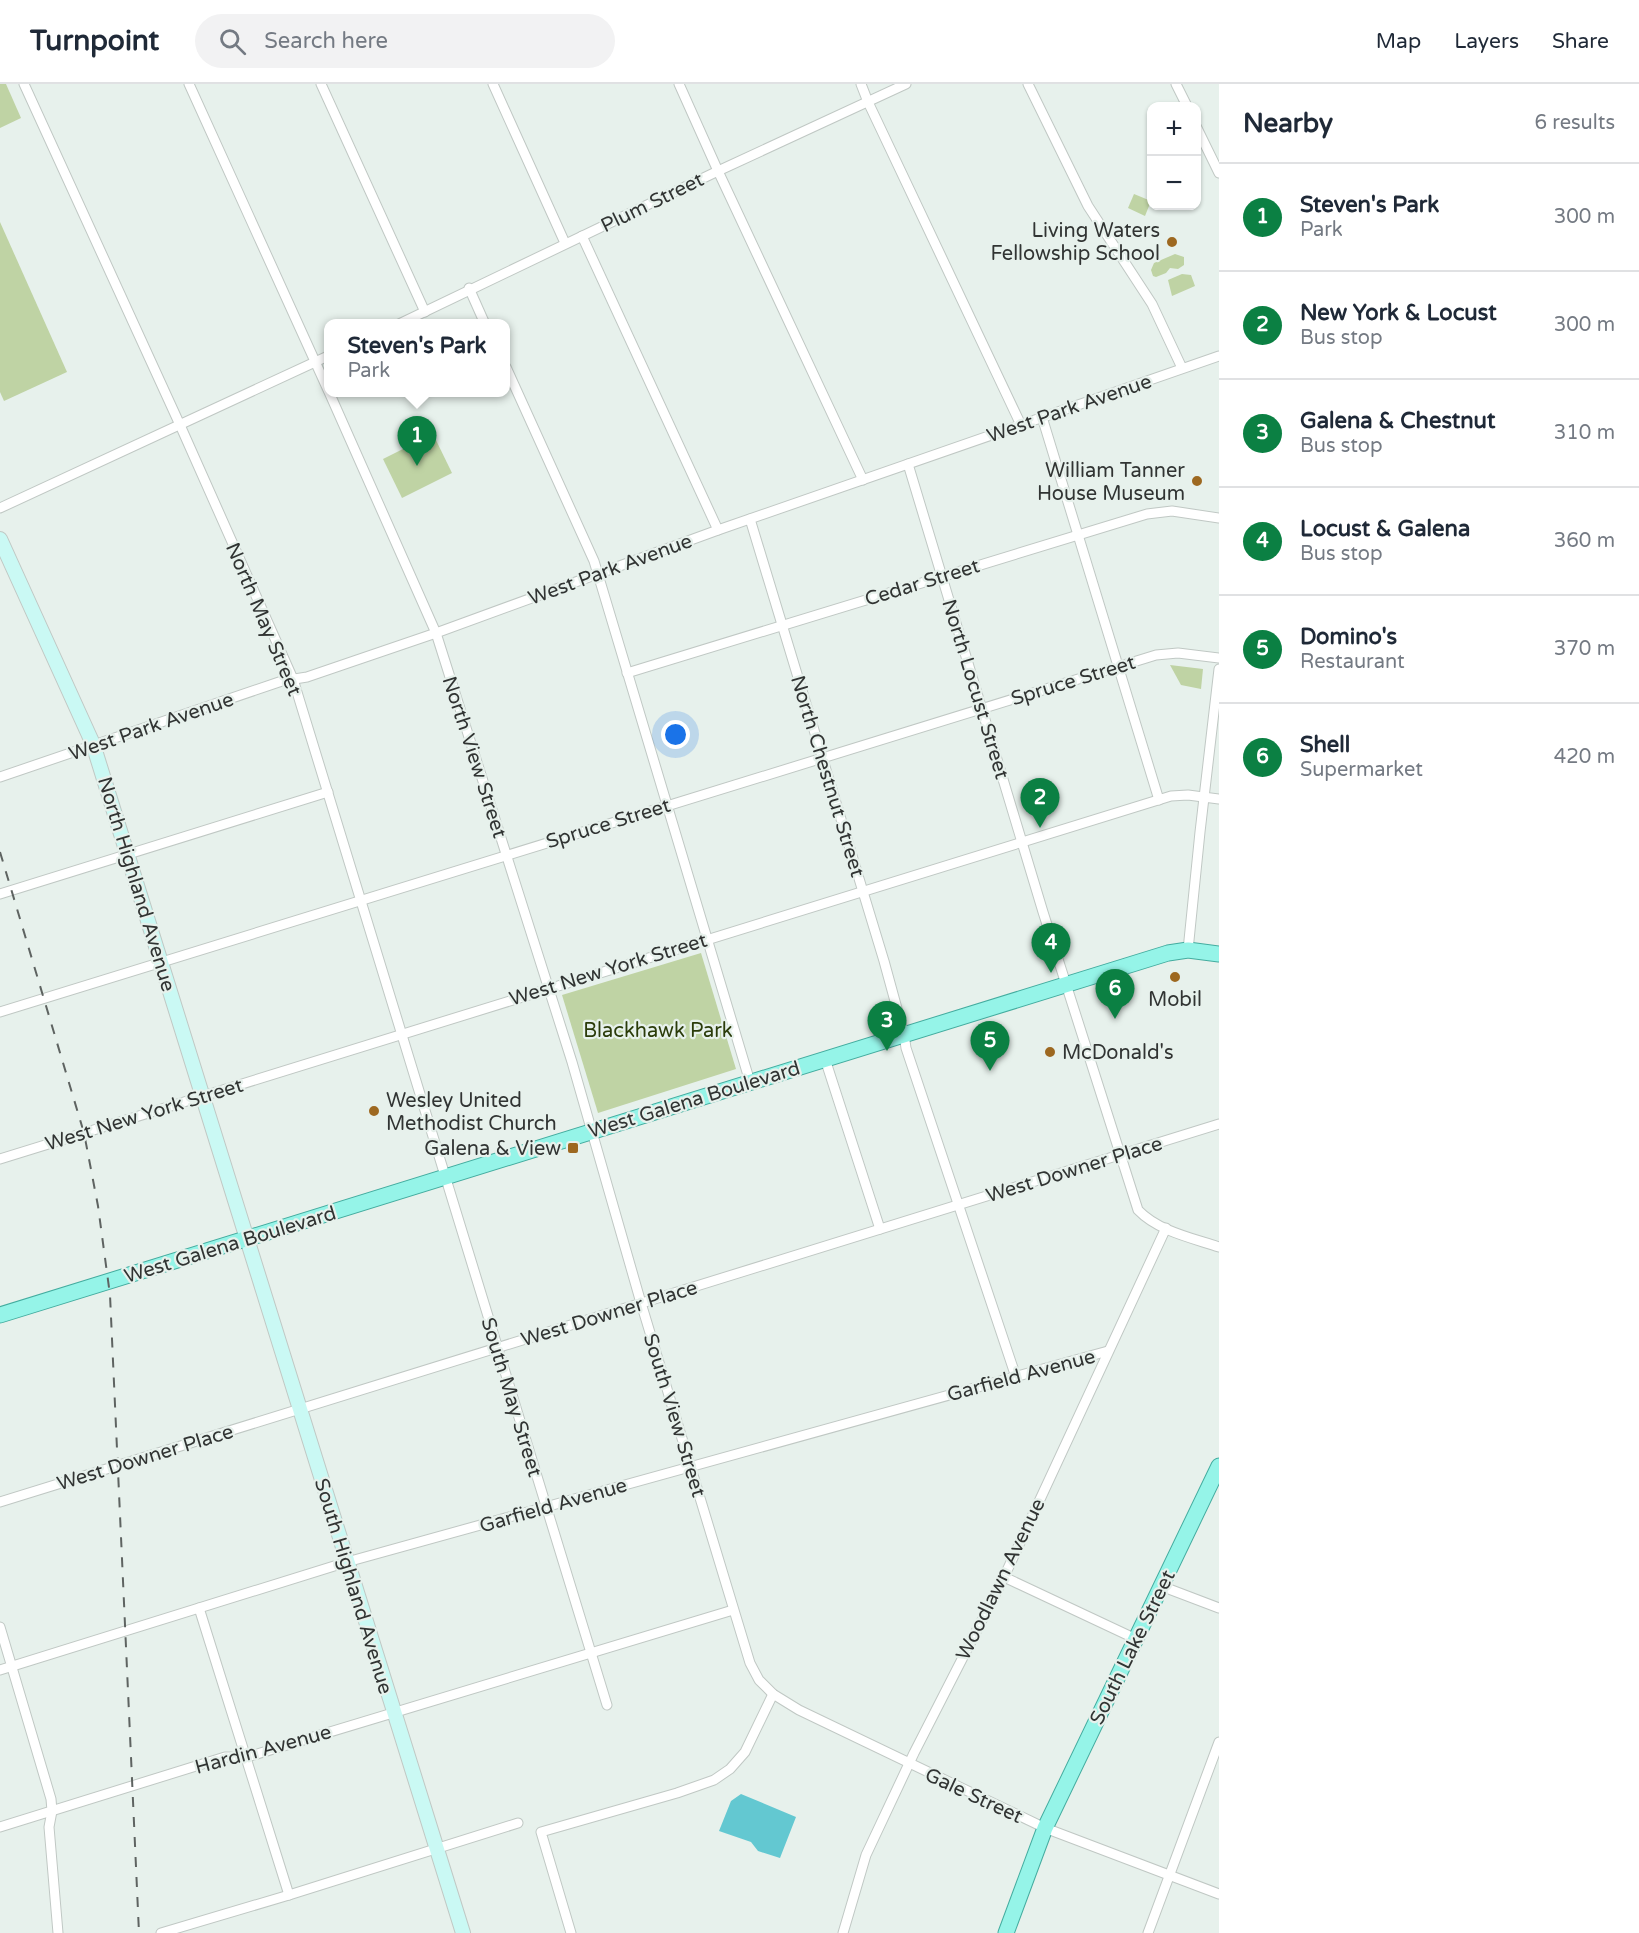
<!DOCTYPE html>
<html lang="en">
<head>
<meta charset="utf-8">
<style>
	body { margin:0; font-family:"Varela Round",sans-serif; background:#f2f2f3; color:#1f2937 }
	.controls { position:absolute; right:18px; top:18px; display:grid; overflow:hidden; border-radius:12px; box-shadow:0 2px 4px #0004 }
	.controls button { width:54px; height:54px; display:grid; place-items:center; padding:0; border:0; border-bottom:2px solid #e0e1e3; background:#fff; color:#1f2937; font:30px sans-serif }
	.you { position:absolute; left:676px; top:651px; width:21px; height:21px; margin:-15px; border:4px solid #fff; border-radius:50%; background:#1a73e8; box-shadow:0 0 0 9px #1a73e833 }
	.badge { display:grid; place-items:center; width:39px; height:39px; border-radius:50%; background:#0b8043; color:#fff; font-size:20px; font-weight:700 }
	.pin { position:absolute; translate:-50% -50px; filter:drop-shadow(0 2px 3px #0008) }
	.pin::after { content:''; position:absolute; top:32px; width:21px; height:18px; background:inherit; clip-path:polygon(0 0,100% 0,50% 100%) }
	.popup { position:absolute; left:324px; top:235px; width:186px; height:78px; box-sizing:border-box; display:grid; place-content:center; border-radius:12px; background:#fff; filter:drop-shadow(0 2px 4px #0005); font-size:20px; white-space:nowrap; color:#747a83 }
	.popup b { font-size:22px; color:#1f2937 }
	.popup::after { content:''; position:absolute; left:50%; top:100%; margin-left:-12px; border:12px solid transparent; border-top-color:#fff }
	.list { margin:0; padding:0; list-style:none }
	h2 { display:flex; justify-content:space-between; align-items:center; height:78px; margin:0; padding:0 24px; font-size:26px }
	h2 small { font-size:20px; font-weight:400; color:#747a83 }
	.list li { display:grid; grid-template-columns:39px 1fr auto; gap:18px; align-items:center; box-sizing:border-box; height:108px; padding:0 24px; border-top:2px solid #e0e1e3 }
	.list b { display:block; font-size:22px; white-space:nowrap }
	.list p { margin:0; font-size:20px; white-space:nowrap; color:#747a83 }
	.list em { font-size:20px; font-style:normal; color:#747a83 }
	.icon { flex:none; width:33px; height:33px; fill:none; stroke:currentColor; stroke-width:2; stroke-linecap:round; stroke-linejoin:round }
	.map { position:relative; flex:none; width:1219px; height:1849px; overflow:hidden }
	header { display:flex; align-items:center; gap:36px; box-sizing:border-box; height:84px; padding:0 30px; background:#fff; border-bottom:2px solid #e0e1e3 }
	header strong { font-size:28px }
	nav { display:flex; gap:33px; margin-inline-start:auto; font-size:21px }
	.search { width:420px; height:54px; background:#f2f2f3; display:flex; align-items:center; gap:15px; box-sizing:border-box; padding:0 21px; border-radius:33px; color:#747a83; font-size:22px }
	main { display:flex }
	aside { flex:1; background:#fff }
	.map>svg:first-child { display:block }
	.green { fill:#bfd3a4 }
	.water { fill:#63c8d1 }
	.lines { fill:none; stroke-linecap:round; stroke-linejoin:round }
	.street-casing { stroke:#c0c8c4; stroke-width:11 }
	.secondary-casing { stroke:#c0c8c4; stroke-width:16 }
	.primary-casing { stroke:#44ac9f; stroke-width:17 }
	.street { stroke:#fff; stroke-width:9 }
	.secondary { stroke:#caf9f4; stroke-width:14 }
	.primary { stroke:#95f4e8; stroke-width:15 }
	.rail { stroke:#5e6361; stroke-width:2; stroke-dasharray:10 10; stroke-linecap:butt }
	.poi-dot { fill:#9d6820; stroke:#e7f1ec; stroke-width:2 }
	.labels { text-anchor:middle; stroke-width:4.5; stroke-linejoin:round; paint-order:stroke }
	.street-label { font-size:20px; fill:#313433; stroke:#e7f1ec }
	.poi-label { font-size:20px; fill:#313433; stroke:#e7f1ec; text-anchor:end }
	.park-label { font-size:20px; fill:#2b3c0a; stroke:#e7f1ec }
</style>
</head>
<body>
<header>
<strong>Turnpoint</strong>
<div class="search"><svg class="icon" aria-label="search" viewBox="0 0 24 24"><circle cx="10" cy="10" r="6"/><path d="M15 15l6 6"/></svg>Search here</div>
<nav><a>Map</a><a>Layers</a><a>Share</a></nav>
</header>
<main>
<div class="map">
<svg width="1219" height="1849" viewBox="0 0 1219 1849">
	<rect width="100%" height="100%" fill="#e7f1ec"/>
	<g class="green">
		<polygon points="0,0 6,0 21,34 0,44"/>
		<polygon points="1134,110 1151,117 1145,132 1128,124"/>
		<polygon points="0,138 67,288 4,317 0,308"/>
		<polygon points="1175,170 1184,173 1184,181 1178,185 1170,184 1166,189 1156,193 1153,192 1151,186 1154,179"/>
		<polygon points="1182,190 1191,191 1195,202 1172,212 1168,196"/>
		<polygon points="433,350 452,389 402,414 383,375"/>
		<polygon points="1170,581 1203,585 1201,605 1181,601"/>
		<polygon points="701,869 736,985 598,1029 562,911"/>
	</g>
	<polygon class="water" points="741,1710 796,1733 780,1774 758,1767 751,1758 719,1747 731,1717"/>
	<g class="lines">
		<defs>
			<g id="street">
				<polyline points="24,0 180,341 293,595 607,1621"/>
				<polyline points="189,0 328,306"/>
				<polyline points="321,0 425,228"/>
				<polyline points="493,0 565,159"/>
				<polyline points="679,0 718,87 863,396"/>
				<polyline points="861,0 868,18 1021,341"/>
				<polyline points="1028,0 1088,122 1152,220 1182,284"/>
				<polyline points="1176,0 1187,22"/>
				<polyline points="1196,42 1219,89"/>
				<polyline points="582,152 718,446"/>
				<polyline points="469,204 485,240"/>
				<polyline points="399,240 718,87 906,0"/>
				<polyline points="506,283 594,477 750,998"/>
				<polyline points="329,308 436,549 572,978 641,1219 750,1579 759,1596 773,1610 799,1626 1045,1744 1219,1810"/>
				<polyline points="1042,333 1159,716"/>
				<path d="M908 380 1043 828 1138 1126C1158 1147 1192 1154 1219 1163"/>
				<polyline points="0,424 328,272"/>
				<polyline points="750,435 884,877 904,950 906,964 1016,1293"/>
				<polyline points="627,589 1147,430 1172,427 1219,434"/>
				<polyline points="0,693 282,597 307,593 436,549 718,446 1219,272"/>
				<polyline points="0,810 328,708"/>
				<polyline points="1188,866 1200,748 1219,585"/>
				<polyline points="0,928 1156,571 1178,569 1219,574"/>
				<polyline points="825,975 880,1145"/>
				<polyline points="0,1075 1171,712 1188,711 1219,715"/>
				<polyline points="0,1418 1219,1040"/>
				<polyline points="1004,1493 1136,1555"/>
				<polyline points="1161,1502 1219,1524"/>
				<polyline points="199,1524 289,1811"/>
				<polyline points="0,1543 51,1715 52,1727 49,1743 58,1849"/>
				<polyline points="0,1586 347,1478 1108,1267"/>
				<polyline points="0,1743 225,1673 247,1673 733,1526"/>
				<polyline points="161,1849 289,1811 518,1739"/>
				<polyline points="571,1849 541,1748 677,1709 714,1696 730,1685 745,1668 773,1610"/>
				<polyline points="843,1849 866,1771 914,1669 1004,1493 1166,1144"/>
				<polyline points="1148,1849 1219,1658"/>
			</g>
			<polyline id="secondary" points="0,455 93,660 463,1849"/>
			<g id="primary">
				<polyline points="0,1231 1168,869 1188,866 1219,870"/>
				<polyline points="1006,1849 1045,1744 1219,1382"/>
			</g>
		</defs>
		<use href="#street" class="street-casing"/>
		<use href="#secondary" class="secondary-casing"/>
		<use href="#primary" class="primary-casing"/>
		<use href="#street" class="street"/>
		<use href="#secondary" class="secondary"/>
		<use href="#primary" class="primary"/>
		<polyline class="rail" points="0,768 84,1049 98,1122 110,1211 139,1849"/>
	</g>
	<g class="poi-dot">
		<circle cx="1172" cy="158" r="6"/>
		<circle cx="1197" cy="397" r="6"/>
		<circle cx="1175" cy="893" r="6"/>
		<circle cx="1050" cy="968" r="6"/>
		<circle cx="374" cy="1027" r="6"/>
		<rect x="567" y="1058" width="12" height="12" rx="3"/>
	</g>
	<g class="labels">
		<g class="street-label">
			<text transform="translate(652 118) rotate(-26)" y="7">Plum Street</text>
			<text transform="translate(1069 324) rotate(-19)" y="7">West Park Avenue</text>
			<text transform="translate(610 485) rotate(-20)" y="7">West Park Avenue</text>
			<text transform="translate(922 498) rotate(-17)" y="7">Cedar Street</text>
			<text transform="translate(264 535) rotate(67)" y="7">North May Street</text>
			<text transform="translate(1073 596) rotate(-17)" y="7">Spruce Street</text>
			<text transform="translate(976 605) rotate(73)" y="7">North Locust Street</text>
			<text transform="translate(151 642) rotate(-19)" y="7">West Park Avenue</text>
			<text transform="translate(475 673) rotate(72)" y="7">North View Street</text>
			<text transform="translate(828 692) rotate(73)" y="7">North Chestnut Street</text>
			<text transform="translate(608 739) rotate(-17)" y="7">Spruce Street</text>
			<text transform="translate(137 800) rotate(73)" y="7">North Highland Avenue</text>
			<text transform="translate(608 885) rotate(-17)" y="7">West New York Street</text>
			<text transform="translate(694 1015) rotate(-17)" y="7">West Galena Boulevard</text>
			<text transform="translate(144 1030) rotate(-17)" y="7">West New York Street</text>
			<text transform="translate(1074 1085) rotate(-17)" y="7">West Downer Place</text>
			<text transform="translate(230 1160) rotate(-17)" y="7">West Galena Boulevard</text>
			<text transform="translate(609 1229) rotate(-17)" y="7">West Downer Place</text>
			<text transform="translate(1021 1291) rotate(-15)" y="7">Garfield Avenue</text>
			<text transform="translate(512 1313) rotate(73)" y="7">South May Street</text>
			<text transform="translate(675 1331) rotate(73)" y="7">South View Street</text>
			<text transform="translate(145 1373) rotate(-17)" y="7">West Downer Place</text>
			<text transform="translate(553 1421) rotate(-16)" y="7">Garfield Avenue</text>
			<text transform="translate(1000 1495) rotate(-64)" y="7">Woodlawn Avenue</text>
			<text transform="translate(354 1502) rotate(73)" y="7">South Highland Avenue</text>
			<text transform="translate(1132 1563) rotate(-64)" y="7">South Lake Street</text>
			<text transform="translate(263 1665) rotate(-15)" y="7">Hardin Avenue</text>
			<text transform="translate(974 1711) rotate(25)" y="7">Gale Street</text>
		</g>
		<g class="poi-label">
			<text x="1160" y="153">Living Waters<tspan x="1160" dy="23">Fellowship School</tspan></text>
			<text x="1185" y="393">William Tanner<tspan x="1185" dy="23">House Museum</tspan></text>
			<text x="1175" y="922" text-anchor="middle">Mobil</text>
			<text x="1062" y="975" text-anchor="start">McDonald's</text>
			<text x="386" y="1023" text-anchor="start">Wesley United<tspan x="386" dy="23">Methodist Church</tspan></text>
			<text x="561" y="1071">Galena &amp; View</text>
		</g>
		<g class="park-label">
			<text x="658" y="953">Blackhawk Park</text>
		</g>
	</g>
</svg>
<div class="controls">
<button>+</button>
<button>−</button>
</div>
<div class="you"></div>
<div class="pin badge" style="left:417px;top:382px">1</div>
<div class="popup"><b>Steven's Park</b>Park</div>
<div class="pin badge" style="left:1040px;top:744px">2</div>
<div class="pin badge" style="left:887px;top:967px">3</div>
<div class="pin badge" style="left:1051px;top:889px">4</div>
<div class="pin badge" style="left:990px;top:987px">5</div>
<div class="pin badge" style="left:1115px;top:935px">6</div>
</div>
<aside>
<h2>Nearby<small>6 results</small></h2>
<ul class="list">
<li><span class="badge">1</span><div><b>Steven's Park</b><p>Park</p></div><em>300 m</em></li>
<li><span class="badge">2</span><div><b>New York &amp; Locust</b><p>Bus stop</p></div><em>300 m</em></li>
<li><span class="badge">3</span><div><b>Galena &amp; Chestnut</b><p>Bus stop</p></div><em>310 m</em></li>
<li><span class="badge">4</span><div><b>Locust &amp; Galena</b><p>Bus stop</p></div><em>360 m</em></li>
<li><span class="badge">5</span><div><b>Domino's</b><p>Restaurant</p></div><em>370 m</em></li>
<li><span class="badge">6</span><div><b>Shell</b><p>Supermarket</p></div><em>420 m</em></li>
</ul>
</aside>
</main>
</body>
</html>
